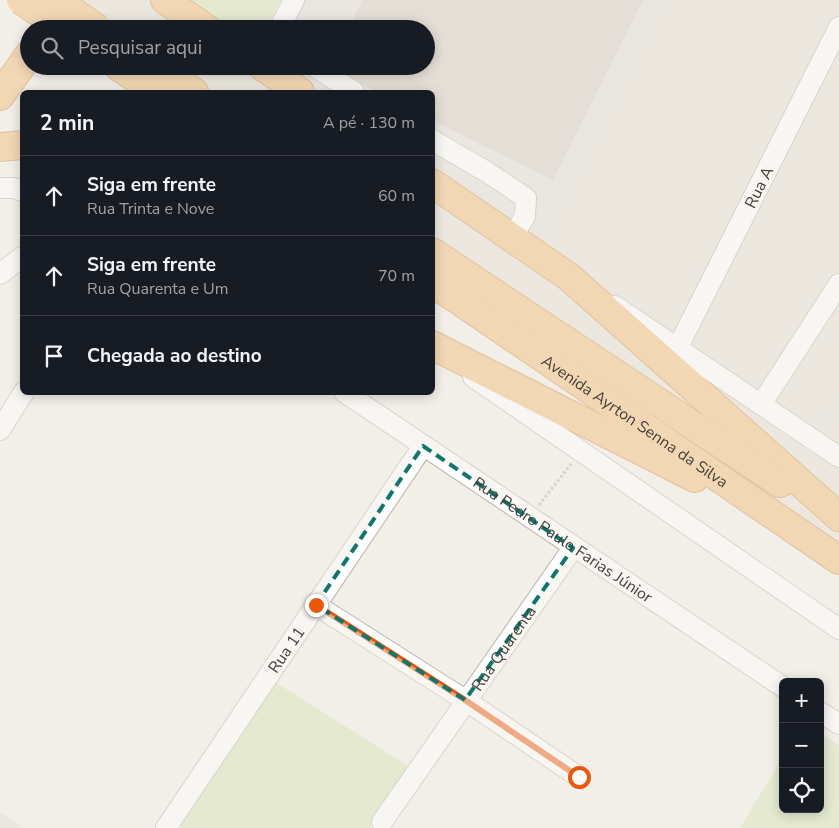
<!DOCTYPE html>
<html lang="pt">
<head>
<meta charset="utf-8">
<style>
	body { margin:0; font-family:"Nunito Sans",sans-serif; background:#242831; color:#f1f3f6 }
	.controls { position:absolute; right:15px; bottom:15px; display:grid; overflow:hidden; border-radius:8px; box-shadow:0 2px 12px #0003 }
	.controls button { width:45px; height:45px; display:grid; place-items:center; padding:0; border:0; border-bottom:1px solid #363941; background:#171b24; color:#f1f3f6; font:25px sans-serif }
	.stop { position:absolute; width:15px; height:15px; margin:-11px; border:4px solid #ea580c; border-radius:50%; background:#fff }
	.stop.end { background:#ea580c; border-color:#fff; box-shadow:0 1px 5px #0008 }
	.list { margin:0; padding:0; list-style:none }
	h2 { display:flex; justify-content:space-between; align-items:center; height:65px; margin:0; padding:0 20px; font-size:21px }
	h2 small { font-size:16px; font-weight:400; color:#9ea1a6 }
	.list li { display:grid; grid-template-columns:32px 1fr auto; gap:15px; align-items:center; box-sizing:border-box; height:80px; padding:0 20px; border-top:1px solid #363941 }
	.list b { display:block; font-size:19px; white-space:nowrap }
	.list p { margin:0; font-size:16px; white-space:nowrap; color:#9ea1a6 }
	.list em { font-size:16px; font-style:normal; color:#9ea1a6 }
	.icon { flex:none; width:28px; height:28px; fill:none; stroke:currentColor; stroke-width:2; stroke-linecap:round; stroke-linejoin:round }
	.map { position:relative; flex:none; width:839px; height:828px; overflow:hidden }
	.search { position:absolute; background:#171b24; box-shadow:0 2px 12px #0003; left:20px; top:20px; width:415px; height:55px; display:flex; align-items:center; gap:12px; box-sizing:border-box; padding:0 18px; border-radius:28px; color:#9ea1a6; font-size:19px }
	.panel { position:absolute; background:#171b24; box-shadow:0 2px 12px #0003; left:20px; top:90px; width:415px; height:305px; border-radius:8px }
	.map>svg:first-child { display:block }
	.residential { fill:#e5dfd6 }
	.industrial { fill:#e1ddd9 }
	.green { fill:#d2e2b4 }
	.parking { fill:#e1dedc }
	.building { fill:#d5cbc1 }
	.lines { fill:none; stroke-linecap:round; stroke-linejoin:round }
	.minor-casing { stroke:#bcb4ab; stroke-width:22 }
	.highway-casing { stroke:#ce8e46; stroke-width:30 }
	.path { stroke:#bdaf9e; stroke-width:3; stroke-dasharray:2.5 2.5; stroke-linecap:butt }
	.minor { stroke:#fff; stroke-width:20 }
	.highway { stroke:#f0ba75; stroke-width:28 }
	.highway-bridge-casing { stroke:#ce8e46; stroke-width:30; stroke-linecap:butt }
	.highway-bridge { stroke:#f0ba75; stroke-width:28 }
	.route { stroke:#ea580c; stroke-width:6 }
	.marked { fill:none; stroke:#0f766e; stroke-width:4; stroke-dasharray:10 6; stroke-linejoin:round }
	.labels { text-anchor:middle; stroke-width:4; stroke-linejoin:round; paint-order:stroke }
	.street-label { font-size:16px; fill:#443e37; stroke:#fff }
</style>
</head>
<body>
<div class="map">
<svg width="839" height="828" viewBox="0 0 839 828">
	<rect width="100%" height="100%" fill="#f2eee8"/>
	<polygon class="residential" points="8,0 839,0 839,560 433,286 432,92 146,92 107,66 426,66 426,29 51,29"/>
	<g class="industrial">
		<polygon points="281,0 665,0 540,244 433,170 432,92 320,92 282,66 426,66 426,29 265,29"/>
		<polygon points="839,396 839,422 829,416"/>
	</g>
	<g class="green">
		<polygon points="183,0 281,0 265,29 226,29"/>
		<polygon points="275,682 408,766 370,828 177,828"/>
		<polygon points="820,733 839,745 839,828 740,828 783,757 783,809 820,809"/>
	</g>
	<polygon class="parking" points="0,812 25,828 0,828"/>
	<polygon class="building" points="362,0 643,0 553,180 432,120 432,92 377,92 328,68 329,66 426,66 426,29 348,29"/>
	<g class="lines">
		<defs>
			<g id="minor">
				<polyline points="279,29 294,0"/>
				<polyline points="314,66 354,92"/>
				<polyline points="432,140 487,172 526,198 525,216 512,238"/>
				<polyline points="0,188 14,188 22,191"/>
				<polyline points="0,274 22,257"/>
				<polyline points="615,306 839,457"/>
				<path id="s1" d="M678 347 839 27"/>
				<polyline points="473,377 839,629"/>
				<path id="s2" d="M344 392 783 687"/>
				<polyline points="762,403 839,284"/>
				<polyline points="0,430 24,392"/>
				<polyline points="316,605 465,700 579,777"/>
				<polyline points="820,712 839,724"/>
				<path id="s3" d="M382 822 573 548"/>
				<path id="s4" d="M166 828 423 446"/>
			</g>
			<g id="highway">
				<polyline points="165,0 207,29"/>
				<polyline points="118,66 156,92"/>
				<polyline points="155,66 194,92"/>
				<polyline points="262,66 300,92"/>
				<polyline points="0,96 29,55"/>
				<polyline points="0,147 22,145"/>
				<polyline points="432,183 569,277 839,517"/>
				<polyline points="432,252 780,483"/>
				<path id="s5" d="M432 282 839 560"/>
				<polyline points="432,345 695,478"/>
			</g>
		</defs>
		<use href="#minor" class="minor-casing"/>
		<use href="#highway" class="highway-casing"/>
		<polyline class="path" points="539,505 571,464"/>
		<use href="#minor" class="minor"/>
		<use href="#highway" class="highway"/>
		<defs>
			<g id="highway-bridge">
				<polyline points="21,0 63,29"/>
				<polyline points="56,0 98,29"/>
			</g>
		</defs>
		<use href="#highway-bridge" class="highway-bridge-casing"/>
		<use href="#highway-bridge" class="highway-bridge"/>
	</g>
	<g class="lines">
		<polyline class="route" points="316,605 465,700 579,777"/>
	</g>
	<path d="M0 0H839V828H0ZM423 446 573 548 465 700 316 605Z" fill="#f2eee8" fill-opacity=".55" fill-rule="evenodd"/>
	<path class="marked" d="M423 446 573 548 465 700 316 605Z"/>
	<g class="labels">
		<g class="street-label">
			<text dy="6" stroke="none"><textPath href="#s1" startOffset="179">Rua A</textPath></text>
			<text dy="6" stroke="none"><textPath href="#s5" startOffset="246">Avenida Ayrton Senna da Silva</textPath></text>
			<text dy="6" stroke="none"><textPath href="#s2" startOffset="264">Rua Pedro Paulo Farias Júnior</textPath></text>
			<text dy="6" stroke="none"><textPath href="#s3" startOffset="212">Rua Quarenta</textPath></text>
			<text dy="6" stroke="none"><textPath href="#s4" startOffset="215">Rua 11</textPath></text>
		</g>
	</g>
</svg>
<div class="controls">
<button>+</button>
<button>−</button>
<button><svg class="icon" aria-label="locate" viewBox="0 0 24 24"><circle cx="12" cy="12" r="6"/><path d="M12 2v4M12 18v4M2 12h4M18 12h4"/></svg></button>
</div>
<div class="stop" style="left:579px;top:777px"></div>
<div class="stop end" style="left:316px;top:605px"></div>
<div class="search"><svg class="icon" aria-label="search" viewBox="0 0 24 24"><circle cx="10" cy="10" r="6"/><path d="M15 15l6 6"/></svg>Pesquisar aqui</div>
<section class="panel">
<h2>2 min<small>A pé · 130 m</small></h2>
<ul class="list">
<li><svg class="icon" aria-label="ahead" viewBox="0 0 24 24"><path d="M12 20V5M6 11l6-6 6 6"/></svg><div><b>Siga em frente</b><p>Rua Trinta e Nove</p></div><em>60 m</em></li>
<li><svg class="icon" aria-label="ahead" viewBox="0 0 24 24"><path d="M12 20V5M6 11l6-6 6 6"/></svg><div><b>Siga em frente</b><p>Rua Quarenta e Um</p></div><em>70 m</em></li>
<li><svg class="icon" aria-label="arrive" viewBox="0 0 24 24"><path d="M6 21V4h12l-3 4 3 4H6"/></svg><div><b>Chegada ao destino</b></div></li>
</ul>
</section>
</div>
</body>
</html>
